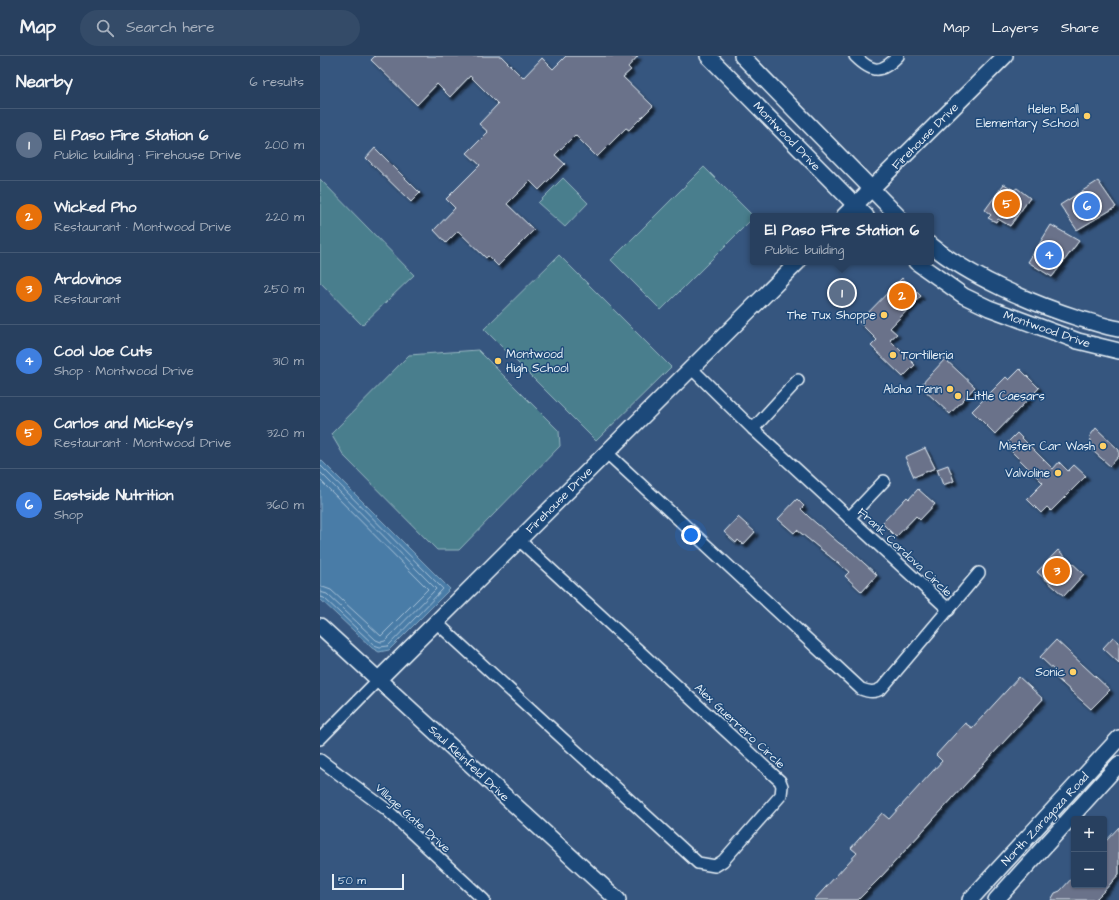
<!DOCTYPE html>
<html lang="en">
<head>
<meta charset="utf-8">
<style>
	body { margin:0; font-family:"Architects Daughter",sans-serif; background:#344b68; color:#f1f3f6 }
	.controls { position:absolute; right:12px; bottom:12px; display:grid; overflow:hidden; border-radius:4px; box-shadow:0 1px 3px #0004 }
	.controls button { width:36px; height:36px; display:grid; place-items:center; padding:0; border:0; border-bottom:1px solid #445974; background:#28405f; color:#f1f3f6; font:20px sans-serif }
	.scale { position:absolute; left:12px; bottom:10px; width:72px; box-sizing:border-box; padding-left:4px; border:2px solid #e8f1f8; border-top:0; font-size:11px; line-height:14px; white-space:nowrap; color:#e8f1f8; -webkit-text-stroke:3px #1f4a7a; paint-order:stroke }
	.you { position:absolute; left:371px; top:479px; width:14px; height:14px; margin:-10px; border:3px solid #fff; border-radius:50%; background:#1a73e8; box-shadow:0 0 0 6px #1a73e833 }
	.badge { display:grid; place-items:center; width:26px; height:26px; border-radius:50%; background:#ffd166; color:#fff; font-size:13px; font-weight:700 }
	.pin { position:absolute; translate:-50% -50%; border:2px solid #fff; box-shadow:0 1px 4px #0006 }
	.popup { position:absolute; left:430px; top:157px; width:184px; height:52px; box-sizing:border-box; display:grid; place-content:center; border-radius:4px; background:#28405f; filter:drop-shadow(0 1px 3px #0005); font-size:13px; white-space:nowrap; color:#a5afbd }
	.popup b { font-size:15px; color:#f1f3f6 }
	.popup::after { content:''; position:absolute; left:50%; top:100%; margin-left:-8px; border:8px solid transparent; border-top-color:#28405f }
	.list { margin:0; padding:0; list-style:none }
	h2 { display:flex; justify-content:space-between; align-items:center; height:52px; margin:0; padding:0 16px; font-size:17px }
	h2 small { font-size:13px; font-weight:400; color:#a5afbd }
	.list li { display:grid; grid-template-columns:26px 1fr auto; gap:12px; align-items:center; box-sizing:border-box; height:72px; padding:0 16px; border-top:1px solid #445974 }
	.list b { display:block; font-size:15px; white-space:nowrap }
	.list p { margin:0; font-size:13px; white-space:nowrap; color:#a5afbd }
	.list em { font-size:13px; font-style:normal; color:#a5afbd }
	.icon { flex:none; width:22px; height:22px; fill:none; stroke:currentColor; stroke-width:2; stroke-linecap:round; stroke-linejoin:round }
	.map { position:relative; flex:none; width:799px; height:844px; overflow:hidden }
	header { display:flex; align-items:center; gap:24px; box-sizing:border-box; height:56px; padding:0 20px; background:#28405f; border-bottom:1px solid #445974 }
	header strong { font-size:19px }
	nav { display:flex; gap:22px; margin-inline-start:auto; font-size:14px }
	.search { width:280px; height:36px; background:#344b68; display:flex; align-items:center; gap:10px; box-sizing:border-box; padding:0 14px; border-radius:22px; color:#a5afbd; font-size:15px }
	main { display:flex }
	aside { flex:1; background:#28405f }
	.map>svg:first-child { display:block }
	.green { fill:#497e8d; stroke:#98b8c2 }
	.water { fill:#497ca7; stroke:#89abc7 }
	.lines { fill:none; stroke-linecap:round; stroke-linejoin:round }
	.shore { stroke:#a8c2d8; stroke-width:1 }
	.building { fill:#6a728a; stroke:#e8f1f8; filter:url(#shadow) }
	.street-casing { stroke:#e8f1f8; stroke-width:14 }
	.secondary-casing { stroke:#e8f1f8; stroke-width:18 }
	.street { stroke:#1f4a7a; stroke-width:11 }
	.secondary { stroke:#1f4a7a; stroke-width:15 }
	.poi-dot { fill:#ffd166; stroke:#1f4a7a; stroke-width:1.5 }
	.labels { text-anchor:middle; stroke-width:3; stroke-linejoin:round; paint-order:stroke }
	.poi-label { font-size:12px; fill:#e8f1f8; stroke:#1f4a7a; text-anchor:end }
	.street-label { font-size:12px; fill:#e8f1f8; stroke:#1f4a7a }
</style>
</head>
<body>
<header>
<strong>Map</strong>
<div class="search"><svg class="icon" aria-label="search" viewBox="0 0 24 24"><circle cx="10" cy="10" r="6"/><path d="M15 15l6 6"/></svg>Search here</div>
<nav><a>Map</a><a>Layers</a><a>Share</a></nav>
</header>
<main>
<aside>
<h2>Nearby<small>6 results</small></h2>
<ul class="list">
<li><span class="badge" style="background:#5c6f8a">1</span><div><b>El Paso Fire Station 6</b><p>Public building · Firehouse Drive</p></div><em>200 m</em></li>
<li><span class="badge" style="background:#e8710a">2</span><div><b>Wicked Pho</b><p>Restaurant · Montwood Drive</p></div><em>220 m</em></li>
<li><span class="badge" style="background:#e8710a">3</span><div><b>Ardovinos</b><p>Restaurant</p></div><em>250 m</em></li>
<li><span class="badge" style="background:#3f7fe0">4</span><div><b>Cool Joe Cuts</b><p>Shop · Montwood Drive</p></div><em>310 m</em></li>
<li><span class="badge" style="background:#e8710a">5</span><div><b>Carlos and Mickey's</b><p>Restaurant · Montwood Drive</p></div><em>320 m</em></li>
<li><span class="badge" style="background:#3f7fe0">6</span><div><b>Eastside Nutrition</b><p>Shop</p></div><em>360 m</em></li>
</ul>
</aside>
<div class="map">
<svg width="799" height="844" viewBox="0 0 799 844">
	<defs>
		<filter id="shadow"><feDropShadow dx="3.5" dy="3.5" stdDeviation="1" flood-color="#0009"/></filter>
	</defs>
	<rect width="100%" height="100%" fill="#36567f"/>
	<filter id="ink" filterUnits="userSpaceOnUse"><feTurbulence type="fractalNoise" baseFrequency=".025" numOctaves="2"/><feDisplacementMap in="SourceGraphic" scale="8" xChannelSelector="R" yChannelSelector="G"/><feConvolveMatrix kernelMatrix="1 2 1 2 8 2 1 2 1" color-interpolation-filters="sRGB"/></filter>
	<g filter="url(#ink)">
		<g class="green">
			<polygon points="384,111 433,160 433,162 341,254 291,204"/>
			<polygon points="243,122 268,147 245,171 218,147"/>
			<polygon points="0,123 94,219 42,269 0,226"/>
			<polygon points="239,199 351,311 276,385 164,273"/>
			<polygon points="158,294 239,375 240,390 139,494 117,494 24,400 11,378 89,299"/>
		</g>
		<polygon class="water" points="0,403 130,533 69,594 59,596 52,592 0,543"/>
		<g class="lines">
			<g class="shore">
				<polyline points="0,409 123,533 68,590 60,591 54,589 4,542 0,541"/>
				<polyline points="0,416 116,533 65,585 61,586 56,584 7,538 0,536"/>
				<polyline points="0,424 108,533 61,580 11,534 0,530"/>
			</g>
		</g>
		<g class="building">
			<polygon points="55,0 181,0 203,22 222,2 233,13 246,0 318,0 308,11 311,14 303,21 333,50 309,74 306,72 277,101 255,79 235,99 245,108 219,134 210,125 187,148 214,174 178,210 168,200 166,202 138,175 126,187 114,174 135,152 126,143 160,109 147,97 168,76 159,68 178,48 150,20 130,41 117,28 97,49 51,4"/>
			<polygon points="55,92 100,137 91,146 46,102"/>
			<polygon points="778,125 796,151 757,174 740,149"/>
			<polygon points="684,128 694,134 697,132 710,142 690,170 678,163 676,166 668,162 671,159 665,154"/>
			<polygon points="731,169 759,185 732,221 708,206"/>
			<polygon points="582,222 601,240 570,272 577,278 570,284 595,309 583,321 551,290 557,284 539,266"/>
			<polygon points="625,303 655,331 630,358 600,330"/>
			<polygon points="700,313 719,332 675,378 652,355 686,321 689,324"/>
			<polygon points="776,372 799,394 799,400 790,410 773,395 770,380"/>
			<polygon points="697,377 733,413 739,406 748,415 754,409 766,420 731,455 727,451 721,457 707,443 723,427 685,389"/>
			<polygon points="605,392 615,412 594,421 585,401"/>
			<polygon points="628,409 634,425 623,429 617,413"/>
			<polygon points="598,433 615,448 600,464 596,460 576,481 562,467 587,441 589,443"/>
			<polygon points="477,443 484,450 481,453 489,461 519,487 532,496 557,519 542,536 525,520 529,516 477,474 474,477 458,463"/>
			<polygon points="418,461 435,476 423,489 418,484 416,487 404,476"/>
			<polygon points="738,494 764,518 744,540 717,516"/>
			<polygon points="793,581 799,586 799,607 783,592"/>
			<polygon points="736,584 790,634 771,653 733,619 736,616 720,601"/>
			<polygon points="699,621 723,643 562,820 538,844 494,844 537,797 531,792 562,757 569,763 622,705 616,699 645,667 652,672"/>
			<polygon points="799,771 799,818 784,835 775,844 731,844 735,837 740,835 754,820 754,829 784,829 784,787"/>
		</g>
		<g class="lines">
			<defs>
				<g id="street">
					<path d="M535 0C552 17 561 18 578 0"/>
					<polyline points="371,312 433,373 629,554"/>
					<polyline points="433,373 478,324"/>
					<path d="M287 397 541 633C549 636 555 637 562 632L659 517"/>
					<polyline points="529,462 564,425"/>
					<polyline points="116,566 378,807 395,810 403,805 461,739 462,730 460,725 199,484"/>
					<polyline points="0,683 58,624"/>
					<polyline points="0,704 66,753 164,844"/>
				</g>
				<g id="secondary">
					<polyline points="388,0 546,160"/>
					<polyline points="422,0 578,160"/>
					<polyline points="524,160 685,0"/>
					<path d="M611 189C650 221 713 248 761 263 773 266 786 271 799 273"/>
					<polyline points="596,206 644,240 669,252 758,285 799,295"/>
					<polyline points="0,570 298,844"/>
					<polyline points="58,624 478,206"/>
					<polyline points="650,844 799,682"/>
					<polyline points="676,844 799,708"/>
				</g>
			</defs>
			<use href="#street" class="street-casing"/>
			<use href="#secondary" class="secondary-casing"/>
			<use href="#street" class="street"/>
			<use href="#secondary" class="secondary"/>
		</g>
	</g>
	<g class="poi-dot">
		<circle cx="767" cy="60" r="4"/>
		<circle cx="564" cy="259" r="4"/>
		<circle cx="573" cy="299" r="4"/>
		<circle cx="178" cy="305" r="4"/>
		<circle cx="630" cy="333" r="4"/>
		<circle cx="638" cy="340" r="4"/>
		<circle cx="783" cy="390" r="4"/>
		<circle cx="738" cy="417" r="4"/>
		<circle cx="753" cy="616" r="4"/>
	</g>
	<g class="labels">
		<g class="poi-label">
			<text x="759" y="57">Helen Ball<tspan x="759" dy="14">Elementary School</tspan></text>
			<text x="556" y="263">The Tux Shoppe</text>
			<text x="186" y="302" text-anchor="start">Montwood<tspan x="186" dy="14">High School</tspan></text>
			<text x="581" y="303" text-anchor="start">Tortilleria</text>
			<text x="622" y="337">Aloha Tann</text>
			<text x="646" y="344" text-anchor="start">Little Caesars</text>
			<text x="775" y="394">Mister Car Wash</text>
			<text x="730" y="421">Valvoline</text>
			<text x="745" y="620">Sonic</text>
		</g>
		<g class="street-label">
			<text transform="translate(467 80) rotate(46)" y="4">Montwood Drive</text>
			<text transform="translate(605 80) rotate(-45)" y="4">Firehouse Drive</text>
			<text transform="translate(727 273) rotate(19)" y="4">Montwood Drive</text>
			<text transform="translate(239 444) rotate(-45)" y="4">Firehouse Drive</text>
			<text transform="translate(585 496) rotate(43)" y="4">Frank Cordova Circle</text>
			<text transform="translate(420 670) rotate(43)" y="4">Alex Guerrero Circle</text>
			<text transform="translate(149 707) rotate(43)" y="4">Saul Kleinfeld Drive</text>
			<text transform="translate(93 762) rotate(42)" y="4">Village Gate Drive</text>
			<text transform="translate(725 763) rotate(-47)" y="4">North Zaragoza Road</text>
		</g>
	</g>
</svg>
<div class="controls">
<button>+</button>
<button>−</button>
</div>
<div class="scale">50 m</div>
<div class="you"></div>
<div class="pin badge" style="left:522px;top:237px;background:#5c6f8a">1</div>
<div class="popup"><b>El Paso Fire Station 6</b>Public building</div>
<div class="pin badge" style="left:582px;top:240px;background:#e8710a">2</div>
<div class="pin badge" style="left:737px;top:515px;background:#e8710a">3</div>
<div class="pin badge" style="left:729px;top:199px;background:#3f7fe0">4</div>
<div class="pin badge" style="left:687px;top:148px;background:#e8710a">5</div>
<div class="pin badge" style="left:767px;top:150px;background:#3f7fe0">6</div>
</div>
</main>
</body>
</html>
